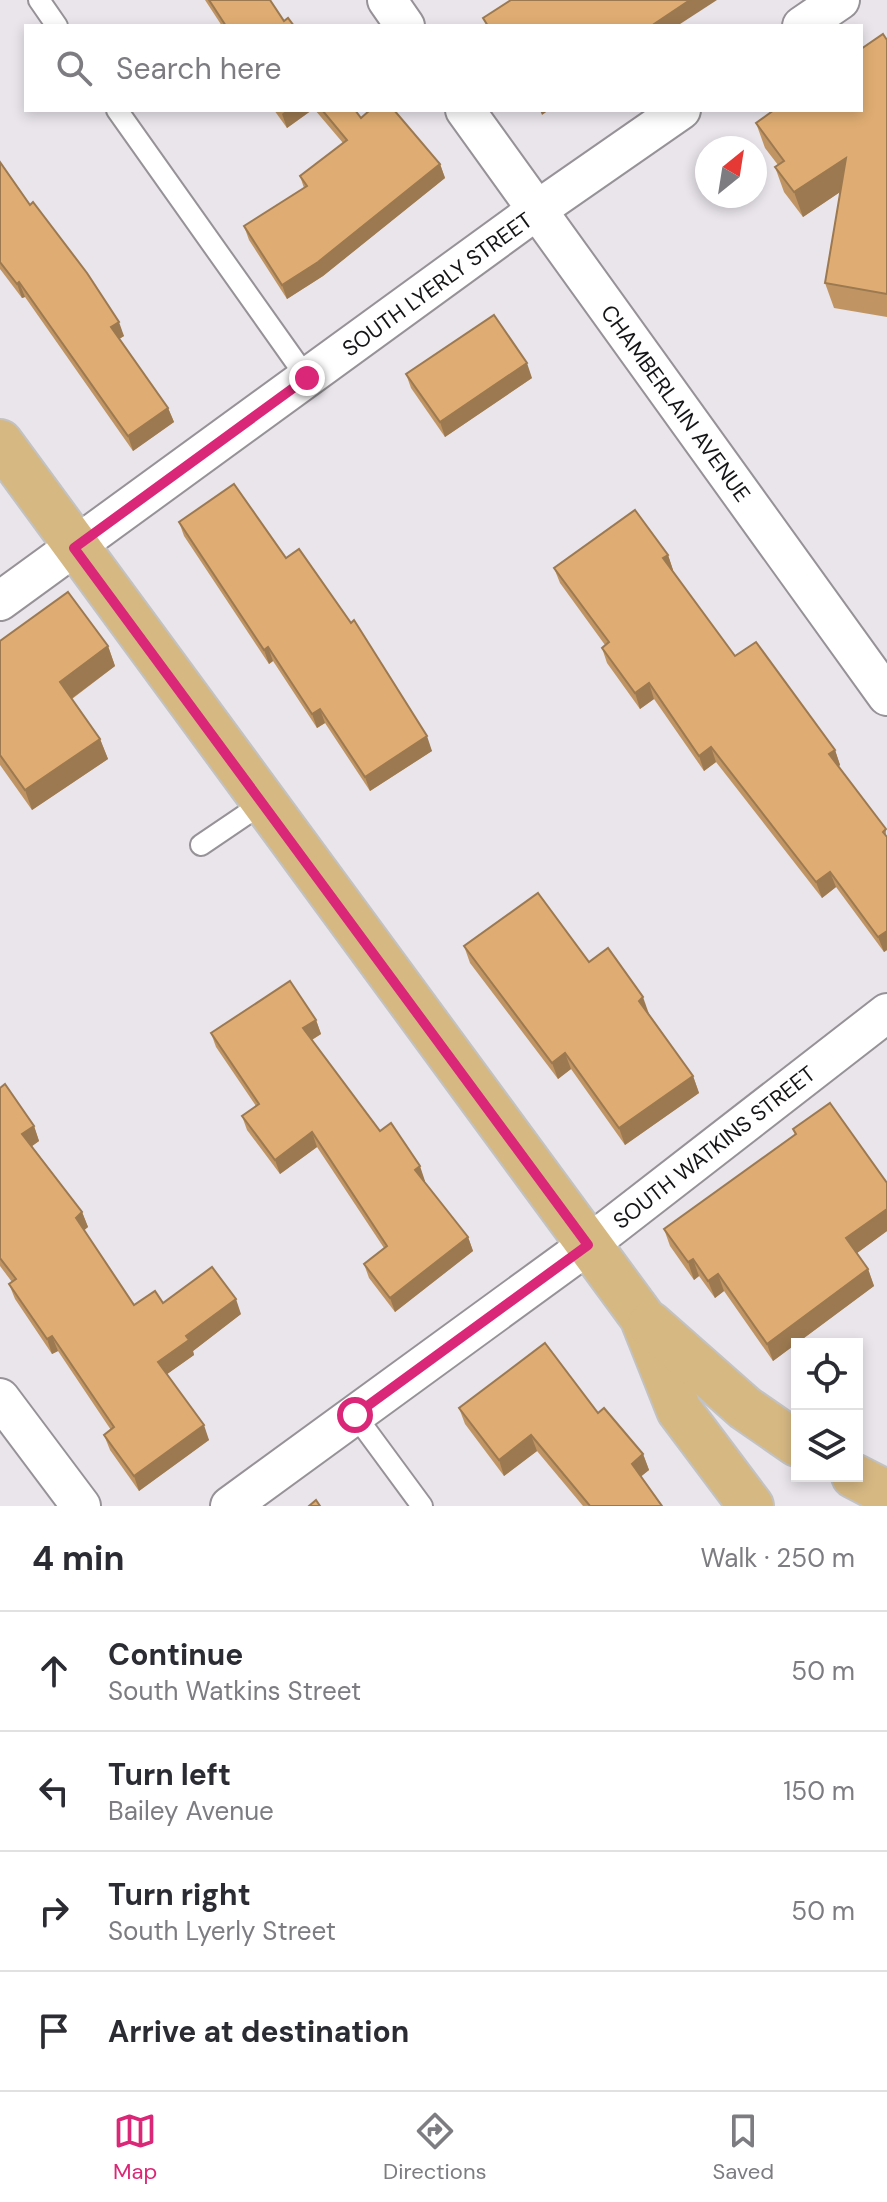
<!DOCTYPE html>
<html lang="en">
<head>
<meta charset="utf-8">
<style>
	body { margin:0; font-family:"DM Sans",sans-serif; background:#f7f7f7; color:#2b2b33 }
	.controls { position:absolute; right:24px; bottom:24px; display:grid; overflow:hidden; border-radius:0px; box-shadow:0 4px 12px #0003 }
	.controls button { width:72px; height:72px; display:grid; place-items:center; padding:0; border:0; border-bottom:2px solid #e1e1e2; background:#fff; color:#2b2b33; font:40px sans-serif }
	.compass { position:absolute; left:695px; top:136px; width:72px; height:72px; border-radius:50%; background:#fff; box-shadow:0 4px 12px #0003; rotate:30deg }
	.stop { position:absolute; width:24px; height:24px; margin:-18px; border:6px solid #db2777; border-radius:50%; background:#fff }
	.stop.end { background:#db2777; border-color:#fff; box-shadow:0 2px 8px #0008 }
	.list { margin:0; padding:0; list-style:none }
	h2 { display:flex; justify-content:space-between; align-items:center; height:104px; margin:0; padding:0 32px; font-size:34px }
	h2 small { font-size:26px; font-weight:400; color:#7c7c81 }
	.list li { display:grid; grid-template-columns:52px 1fr auto; gap:24px; align-items:center; box-sizing:border-box; height:120px; padding:0 32px; border-top:2px solid #e1e1e2 }
	.list b { display:block; font-size:30px; white-space:nowrap }
	.list p { margin:0; font-size:26px; white-space:nowrap; color:#7c7c81 }
	.list em { font-size:26px; font-style:normal; color:#7c7c81 }
	.icon { flex:none; width:44px; height:44px; fill:none; stroke:currentColor; stroke-width:2; stroke-linecap:round; stroke-linejoin:round }
	.map { position:relative; flex:none; width:887px; height:1506px; overflow:hidden }
	.search { position:absolute; background:#fff; box-shadow:0 4px 12px #0003; left:24px; right:24px; top:24px; height:88px; display:flex; align-items:center; gap:20px; box-sizing:border-box; padding:0 28px; border-radius:0px; color:#7c7c81; font-size:30px }
	.sheet { height:584px; background:#fff }
	nav { display:flex; justify-content:space-around; align-items:center; box-sizing:border-box; height:112px; border-top:2px solid #e1e1e2; background:#fff; font-size:22px; color:#7c7c81 }
	nav a { display:grid; justify-items:center; gap:4px }
	nav .on { color:#db2777 }
	.map>svg:first-child { display:block }
	.lines { fill:none; stroke-linecap:round; stroke-linejoin:round }
	.service-casing { stroke:#969297; stroke-width:24 }
	.minor-casing { stroke:#969297; stroke-width:42 }
	.primary-casing { stroke:#c2c2c2; stroke-width:48 }
	.service { stroke:#fff; stroke-width:20 }
	.minor { stroke:#fff; stroke-width:38 }
	.primary { stroke:#d6b883; stroke-width:44 }
	.wall { fill:#c09563 }
	.shaded-wall { fill:#9c7950 }
	.building { fill:#dfad73; stroke:#9c7950; stroke-width:2 }
	.route { stroke:#db2777; stroke-width:10 }
	.labels { text-anchor:middle; stroke-width:6; stroke-linejoin:round; paint-order:stroke }
	.street-label { font-size:22px; fill:#151416; stroke:#fff }
</style>
</head>
<body>
<div class="map">
<svg width="887" height="1506" viewBox="0 0 887 1506">
	<rect width="100%" height="100%" fill="#e9e5eb"/>
	<g class="lines">
		<defs>
			<g id="service">
				<polyline points="39,0 57,26"/>
				<polyline points="117,110 307,378"/>
				<polyline points="201,845 263,803"/>
				<polyline points="355,1415 422,1506"/>
			</g>
			<g id="minor">
				<polyline points="387,0 405,26"/>
				<polyline points="802,26 840,0"/>
				<polyline points="465,110 887,696"/>
				<polyline points="0,601 537,210 681,110"/>
				<polyline points="0,1398 81,1506"/>
				<polyline points="230,1506 588,1245 887,1013"/>
			</g>
			<g id="primary">
				<polyline points="0,442 642,1317 679,1410 751,1506"/>
				<polyline points="650,1324 745,1408 797,1444"/>
				<polyline points="854,1476 887,1493"/>
			</g>
		</defs>
		<use href="#service" class="service-casing"/>
		<use href="#minor" class="minor-casing"/>
		<use href="#primary" class="primary-casing"/>
		<use href="#service" class="service"/>
		<use href="#minor" class="minor"/>
		<use href="#primary" class="primary"/>
	</g>
	<g class="wall">
		<polygon points="205,0 270,0 284,21 294,26 222,26"/>
		<polygon points="887,40 887,317 834,308 825,283 840,192 803,217 784,192 775,167 778,165 765,148 756,123"/>
		<polygon points="274,110 312,110 287,128"/>
		<polygon points="315,110 355,110 361,118 440,164 445,178 323,276 287,299 249,240 244,226 304,188 300,176 343,143"/>
		<polygon points="0,162 124,336 119,339 168,408 174,422 133,451 25,297 22,298 0,269"/>
		<polygon points="406,374 532,378 445,437 411,388"/>
		<polygon points="179,522 286,558 432,751 370,791 325,723 317,728 273,661 269,664 184,536"/>
		<polygon points="668,555 673,570 672,571 735,656 835,750 840,765 838,767 886,829 887,950 884,952 836,887 822,898 716,762 704,771 654,699 640,709 607,663 602,648 605,645 560,583 554,568"/>
		<polygon points="0,641 108,646 115,666 72,699 100,739 108,759 32,810 0,765"/>
		<polygon points="464,946 589,962 649,1014 693,1076 699,1093 625,1145 571,1069 558,1079 470,963"/>
		<polygon points="316,1020 321,1034 312,1040 380,1131 425,1181 424,1181 468,1237 473,1251 395,1312 369,1278 364,1264 384,1248 317,1147 280,1174 247,1130 242,1116 256,1106 216,1047 211,1033"/>
		<polygon points="0,1088 34,1126 39,1141 32,1146 82,1212 88,1227 84,1230 134,1305 163,1303 241,1314 193,1351 194,1355 167,1374 209,1440 139,1491 110,1450 104,1435 111,1430 58,1351 52,1354 15,1299 9,1284 12,1282 0,1266"/>
		<polygon points="793,1129 887,1231 857,1253 868,1269 874,1286 773,1361 724,1291 715,1298 699,1276 694,1280 670,1246 664,1229 795,1135"/>
		<polygon points="459,1408 598,1413 643,1454 649,1470 641,1476 662,1506 583,1506 537,1451 504,1476 465,1424"/>
	</g>
	<g class="shaded-wall">
		<polygon points="690,0 717,0 677,26 651,26"/>
		<polygon points="287,110 312,110 287,128 282,114"/>
		<polygon points="540,110 549,110 542,115"/>
		<polygon points="846,158 855,182 803,217 794,192"/>
		<polygon points="440,164 445,178 323,276 287,299 282,285"/>
		<polygon points="19,282 25,297 22,298 17,284"/>
		<polygon points="119,322 124,336 116,341 111,327"/>
		<polygon points="527,363 532,378 445,437 440,422"/>
		<polygon points="168,408 174,422 133,451 128,436"/>
		<polygon points="668,555 673,570 668,573 663,558"/>
		<polygon points="108,646 115,666 67,702 60,682"/>
		<polygon points="268,647 273,661 269,664 264,650"/>
		<polygon points="649,683 654,699 640,709 635,693"/>
		<polygon points="320,709 325,723 317,728 312,714"/>
		<polygon points="427,736 432,751 370,791 365,777"/>
		<polygon points="100,739 108,759 32,810 25,790"/>
		<polygon points="711,747 716,762 704,771 699,756"/>
		<polygon points="835,750 840,765 834,770 829,754"/>
		<polygon points="830,872 836,887 822,898 816,882"/>
		<polygon points="887,931 887,950 884,952 878,937"/>
		<polygon points="643,997 649,1014 645,1017 639,1001"/>
		<polygon points="316,1020 321,1034 308,1042 303,1028"/>
		<polygon points="565,1053 571,1069 558,1079 552,1063"/>
		<polygon points="693,1076 699,1093 625,1145 619,1128"/>
		<polygon points="34,1126 39,1141 28,1149 22,1134"/>
		<polygon points="312,1132 317,1147 280,1174 275,1160"/>
		<polygon points="420,1166 425,1181 420,1184 415,1170"/>
		<polygon points="887,1209 887,1231 853,1256 846,1238"/>
		<polygon points="82,1212 88,1227 81,1233 76,1218"/>
		<polygon points="468,1237 473,1251 395,1312 390,1298"/>
		<polygon points="693,1259 699,1276 694,1280 688,1262"/>
		<polygon points="868,1269 874,1286 773,1361 767,1344"/>
		<polygon points="718,1274 724,1291 715,1298 708,1281"/>
		<polygon points="236,1299 241,1314 193,1351 194,1355 163,1377 158,1362 186,1336"/>
		<polygon points="52,1336 58,1351 52,1354 47,1339"/>
		<polygon points="204,1425 209,1440 139,1491 134,1476"/>
		<polygon points="531,1435 537,1451 504,1476 499,1460"/>
		<polygon points="643,1454 649,1470 638,1479 632,1464"/>
	</g>
	<g class="building">
		<polygon points="209,0 270,0 284,21 288,18 294,26 226,26"/>
		<polygon points="511,0 690,0 651,26 488,26 483,18"/>
		<polygon points="883,34 887,40 887,294 825,283 846,158 794,192 775,167 784,161 756,123 774,110 861,110 861,49"/>
		<polygon points="322,110 355,110 361,118 370,110 394,110 440,164 318,262 282,285 244,226 307,186 300,176 347,140"/>
		<polygon points="0,162 30,205 33,202 87,273 119,322 111,327 168,408 128,436 19,282 17,284 0,262"/>
		<polygon points="494,315 527,363 440,422 406,374"/>
		<polygon points="234,484 286,558 299,549 351,623 354,620 427,736 365,777 320,709 312,714 268,647 264,650 179,522"/>
		<polygon points="635,510 668,555 663,558 735,656 756,642 835,750 829,754 886,829 883,832 887,837 887,931 878,937 830,872 816,882 711,747 699,756 649,683 635,693 602,648 609,642 554,568"/>
		<polygon points="68,592 108,646 60,682 100,739 25,790 0,755 0,641"/>
		<polygon points="538,893 589,962 608,948 643,997 639,1001 693,1076 619,1128 565,1053 552,1063 464,946"/>
		<polygon points="290,981 316,1020 303,1028 380,1131 391,1123 420,1166 415,1170 468,1237 390,1298 364,1264 387,1246 312,1132 275,1160 242,1116 259,1104 211,1033"/>
		<polygon points="5,1084 34,1126 22,1134 82,1212 76,1218 134,1305 155,1291 163,1303 212,1267 236,1299 186,1336 189,1340 158,1362 204,1425 134,1476 104,1435 114,1427 52,1336 47,1339 9,1284 16,1279 0,1258 0,1088"/>
		<polygon points="830,1103 887,1183 887,1209 846,1238 868,1269 767,1344 718,1274 708,1281 693,1259 688,1262 664,1229 796,1134 793,1129"/>
		<polygon points="545,1343 598,1413 604,1408 643,1454 632,1464 662,1506 590,1506 531,1435 499,1460 459,1408"/>
		<polygon points="316,1500 320,1506 309,1506"/>
	</g>
	<g class="lines">
		<polyline class="route" points="307,378 74,548 588,1245 355,1415"/>
	</g>
	<g class="labels">
		<g class="street-label">
			<text transform="translate(437 284) rotate(-36)" y="8">SOUTH LYERLY STREET</text>
			<text transform="translate(676 403) rotate(54)" y="8">CHAMBERLAIN AVENUE</text>
			<text transform="translate(714 1147) rotate(-38)" y="8">SOUTH WATKINS STREET</text>
		</g>
	</g>
</svg>
<div class="controls">
<button><svg class="icon" aria-label="locate" viewBox="0 0 24 24"><circle cx="12" cy="12" r="6"/><path d="M12 2v4M12 18v4M2 12h4M18 12h4"/></svg></button>
<button><svg class="icon" aria-label="layers" viewBox="0 0 24 24"><path d="M12 4l9 5-9 5-9-5zM3 14l9 5 9-5"/></svg></button>
</div>
<svg class="compass" viewBox="-18 -18 36 36"><path d="M0-13l5 13h-10z" fill="#e53935"/><path d="M0 13l5-13h-10z" fill="#7c7c81"/></svg>
<div class="stop" style="left:355px;top:1415px"></div>
<div class="stop end" style="left:307px;top:378px"></div>
<div class="search"><svg class="icon" aria-label="search" viewBox="0 0 24 24"><circle cx="10" cy="10" r="6"/><path d="M15 15l6 6"/></svg>Search here</div>
</div>
<section class="sheet">
<h2>4 min<small>Walk · 250 m</small></h2>
<ul class="list">
<li><svg class="icon" aria-label="ahead" viewBox="0 0 24 24"><path d="M12 20V5M6 11l6-6 6 6"/></svg><div><b>Continue</b><p>South Watkins Street</p></div><em>50 m</em></li>
<li><svg class="icon" aria-label="left" viewBox="0 0 24 24"><path d="M17 20v-9H6M10 6l-5 5 5 5"/></svg><div><b>Turn left</b><p>Bailey Avenue</p></div><em>150 m</em></li>
<li><svg class="icon" aria-label="right" viewBox="0 0 24 24"><path d="M7 20v-9h11M14 6l5 5-5 5"/></svg><div><b>Turn right</b><p>South Lyerly Street</p></div><em>50 m</em></li>
<li><svg class="icon" aria-label="arrive" viewBox="0 0 24 24"><path d="M6 21V4h12l-3 4 3 4H6"/></svg><div><b>Arrive at destination</b></div></li>
</ul>
</section>
<nav>
<a class="on"><svg class="icon" aria-label="map" viewBox="0 0 24 24"><path d="M3 6l6-2 6 2 6-2v14l-6 2-6-2-6 2zM9 4v14M15 6v14"/></svg>Map</a>
<a><svg class="icon" aria-label="directions" viewBox="0 0 24 24"><path d="M12 3l9 9-9 9-9-9zM9 14v-3h6M13 9l2 2-2 2"/></svg>Directions</a>
<a><svg class="icon" aria-label="saved" viewBox="0 0 24 24"><path d="M7 4h10v16l-5-4-5 4z"/></svg>Saved</a>
</nav>
</body>
</html>
